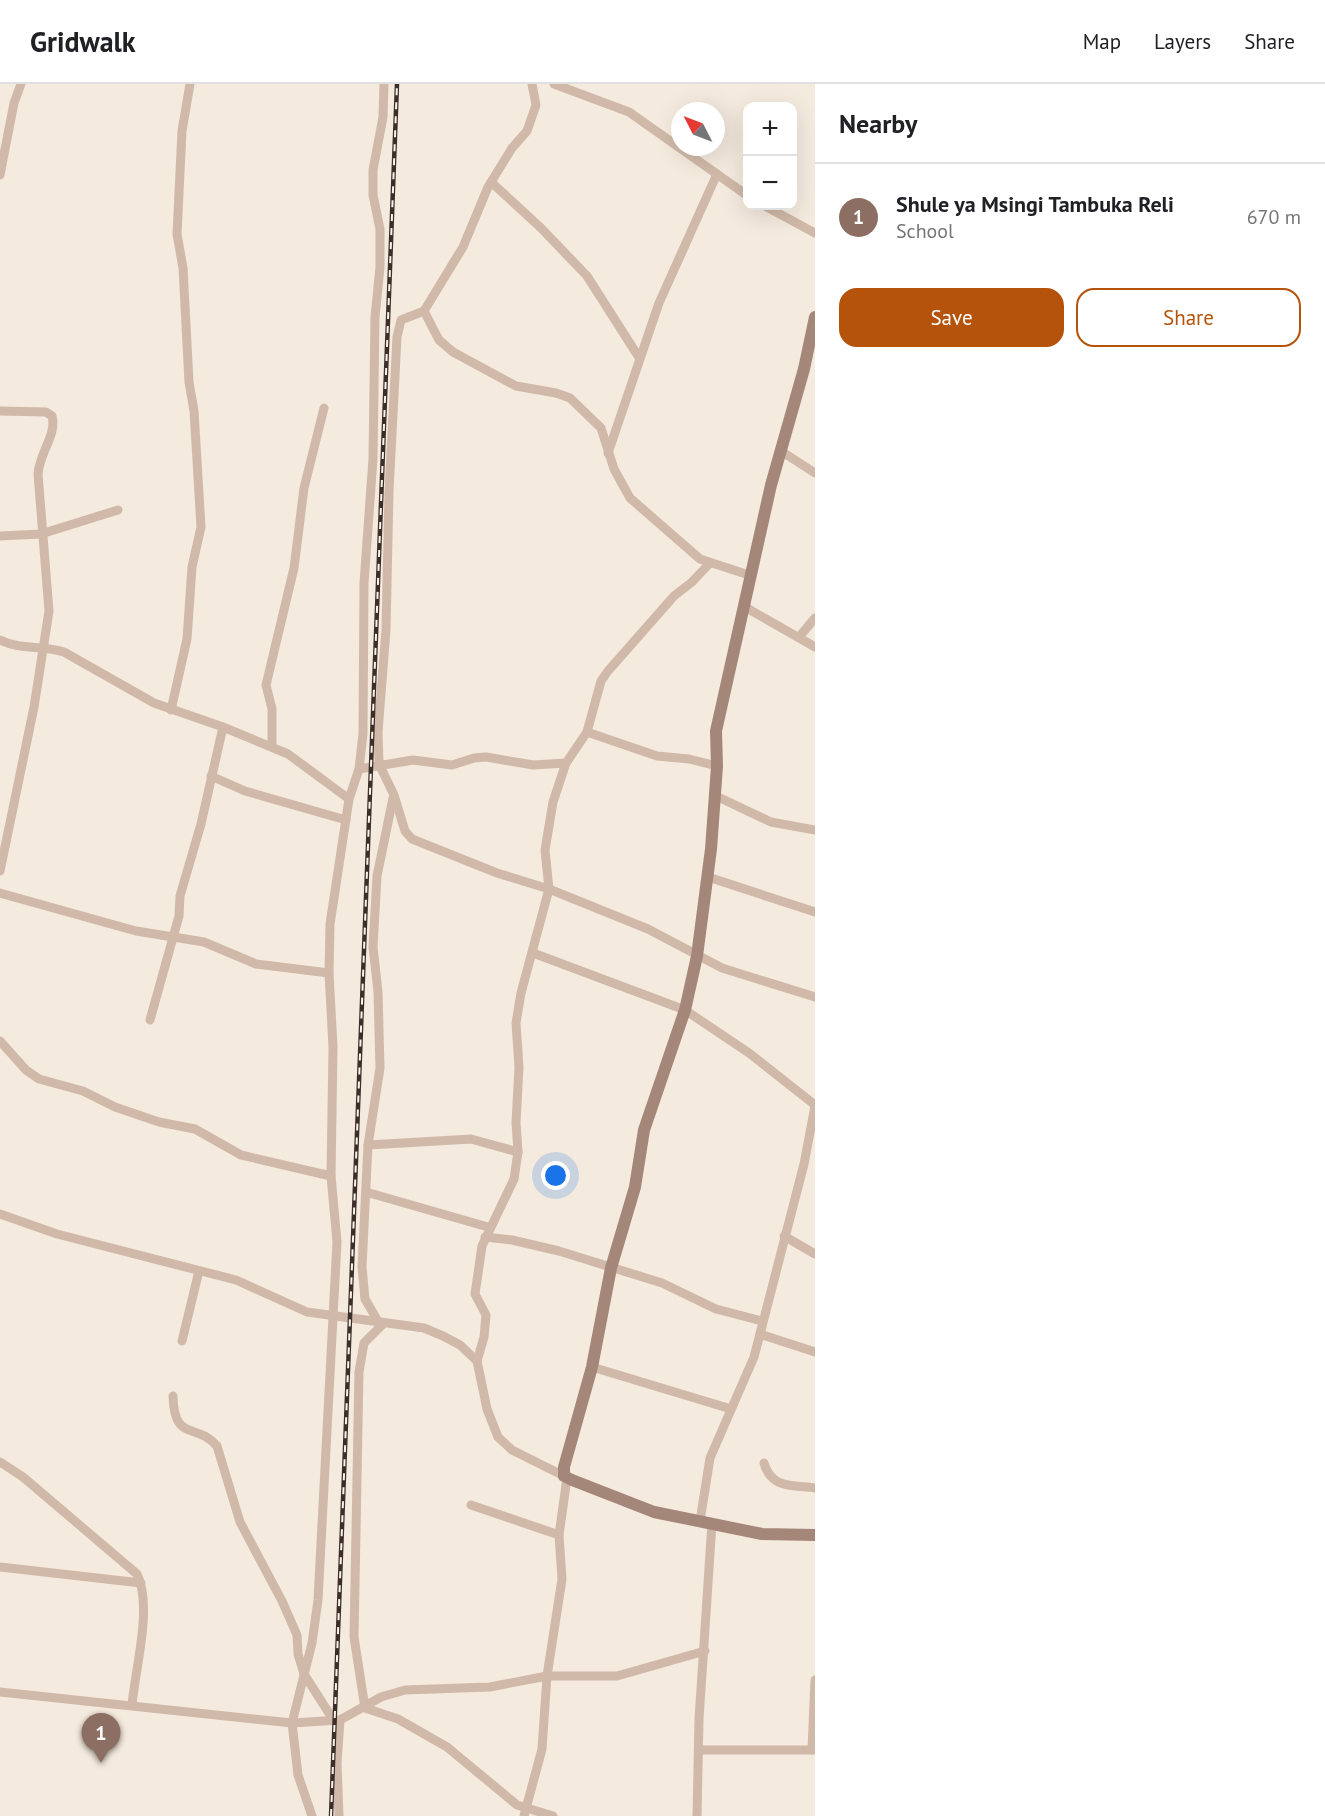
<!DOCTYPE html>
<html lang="en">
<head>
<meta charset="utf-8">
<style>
	body { margin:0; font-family:"PT Sans",sans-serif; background:#f6f6f6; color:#202124 }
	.controls { position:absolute; right:18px; top:18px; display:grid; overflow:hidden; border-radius:12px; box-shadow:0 6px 24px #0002 }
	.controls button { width:54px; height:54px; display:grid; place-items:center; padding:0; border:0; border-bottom:2px solid #e0e0e0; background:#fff; color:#202124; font:30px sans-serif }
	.compass { position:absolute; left:671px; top:18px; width:54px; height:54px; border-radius:50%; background:#fff; box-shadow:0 6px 24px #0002; rotate:312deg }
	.you { position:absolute; left:556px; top:1092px; width:21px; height:21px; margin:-15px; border:4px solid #fff; border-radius:50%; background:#1a73e8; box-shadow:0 0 0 9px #1a73e833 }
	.badge { display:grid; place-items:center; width:39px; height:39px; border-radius:50%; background:#b45309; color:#fff; font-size:20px; font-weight:700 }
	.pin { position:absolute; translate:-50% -50px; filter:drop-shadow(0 2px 3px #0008) }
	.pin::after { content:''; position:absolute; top:32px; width:21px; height:18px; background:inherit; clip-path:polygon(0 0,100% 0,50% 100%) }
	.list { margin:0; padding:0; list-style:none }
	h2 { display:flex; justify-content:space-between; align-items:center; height:78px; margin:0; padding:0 24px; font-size:26px }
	h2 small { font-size:20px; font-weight:400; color:#757577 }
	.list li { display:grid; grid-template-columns:39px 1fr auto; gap:18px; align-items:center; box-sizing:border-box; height:108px; padding:0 24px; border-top:2px solid #e0e0e0 }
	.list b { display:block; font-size:22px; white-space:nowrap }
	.list p { margin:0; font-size:20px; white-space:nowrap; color:#757577 }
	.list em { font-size:20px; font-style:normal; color:#757577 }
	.actions { display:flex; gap:12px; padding:18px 24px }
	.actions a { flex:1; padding:14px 0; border:2px solid #b45309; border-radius:18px; text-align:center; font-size:21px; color:#b45309 }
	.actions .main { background:#b45309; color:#fff }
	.map { position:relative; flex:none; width:815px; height:1732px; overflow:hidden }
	header { display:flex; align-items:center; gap:36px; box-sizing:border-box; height:84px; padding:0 30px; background:#fff; border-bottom:2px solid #e0e0e0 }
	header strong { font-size:28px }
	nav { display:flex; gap:33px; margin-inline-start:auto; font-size:21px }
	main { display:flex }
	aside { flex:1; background:#fff }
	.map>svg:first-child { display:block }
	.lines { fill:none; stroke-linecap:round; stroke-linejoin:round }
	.street { stroke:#d0b9a8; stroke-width:9 }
	.secondary { stroke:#a48779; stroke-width:12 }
	.rail-casing { stroke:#3c2e29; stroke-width:4.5 }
	.rail { stroke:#fcf4eb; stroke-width:2; stroke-dasharray:7; stroke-linecap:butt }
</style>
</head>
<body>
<header>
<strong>Gridwalk</strong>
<nav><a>Map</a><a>Layers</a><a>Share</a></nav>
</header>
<main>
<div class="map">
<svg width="815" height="1732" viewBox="0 0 815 1732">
	<rect width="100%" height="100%" fill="#f5eade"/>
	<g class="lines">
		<g class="street">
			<polyline points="532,0 536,21 527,47 512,64 488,103 463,163 424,227 439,256 453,268 516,302 556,309 570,314 601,344 614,385 630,414 700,475 752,492"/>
			<polyline points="554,0 629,28 748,112"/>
			<polyline points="0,91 14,19 21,0"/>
			<polyline points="491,98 541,144 587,192 640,275"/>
			<polyline points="765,122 815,149"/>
			<polyline points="424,227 401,236 397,253 389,407 386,546 378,648 379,680 394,711 405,747 412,755 497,789 549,805 648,845 722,884 815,913"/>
			<path d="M0 327 46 328 52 332C57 351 40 367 38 390L49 527 34 623 0 787"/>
			<polyline points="781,367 815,389"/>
			<polyline points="608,369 659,219 717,90"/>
			<polyline points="0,452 41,450 118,426"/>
			<polyline points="745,523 815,563"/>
			<polyline points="800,552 815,534"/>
			<path d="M0 556C20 566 43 561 64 568L154 619 223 643 288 670 349 715"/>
			<polyline points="171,626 187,555 192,483 201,443 194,327 189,298 183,184 177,150 182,47 190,0"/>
			<polyline points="587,648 657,672 689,675 717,682"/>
			<polyline points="272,663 272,625 266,601 294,484 304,404 324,324"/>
			<polyline points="359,685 413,676 452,681 474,674 486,673 533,681 566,679"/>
			<polyline points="211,692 245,707 346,736"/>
			<polyline points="716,712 771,738 815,746"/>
			<polyline points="708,793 815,828"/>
			<polyline points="0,809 136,847 204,858 256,880 329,889"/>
			<polyline points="533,869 685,926 749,969 815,1021"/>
			<polyline points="150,936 179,832 180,812 201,740 223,643"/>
			<polyline points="0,957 26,986 39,995 83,1007 115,1023 159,1038 195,1045 241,1071 331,1092"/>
			<polyline points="368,1061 471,1055 518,1068"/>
			<polyline points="366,1108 488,1143"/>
			<polyline points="0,1130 57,1150 236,1196 307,1228 424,1244 443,1252 460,1261 477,1277 487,1325 498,1353 512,1366 564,1392"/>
			<polyline points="784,1152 815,1170"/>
			<polyline points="485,1153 512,1156 559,1167 662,1199 716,1225 762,1237"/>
			<polyline points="379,1239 365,1215 362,1183 368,1061 380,984 378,908 373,863 377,792 393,714"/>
			<polyline points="384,1239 364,1259 359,1288 354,1553 365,1624 398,1635 447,1663 517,1721 553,1732"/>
			<polyline points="760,1250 815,1268"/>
			<polyline points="182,1257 199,1187"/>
			<polyline points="477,1277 484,1253 486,1231 475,1210 482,1162 514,1095 518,1068 516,1039 519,983 516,939 521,909 549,805 545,766 553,718 566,679 587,648 601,597 608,587 674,512 692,498 709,480"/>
			<polyline points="592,1283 731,1325"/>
			<path d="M173 1312C174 1359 197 1338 217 1362L240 1438 282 1517 297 1551 298 1570 304 1590 334 1637"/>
			<path d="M0 1378 23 1393 137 1490C153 1523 135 1585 132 1621"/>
			<path d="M764 1379C771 1405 793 1401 815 1404"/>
			<polyline points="471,1421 559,1451"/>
			<polyline points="700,1437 710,1374 754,1273 760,1250 804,1080 815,1022"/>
			<polyline points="0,1483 141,1499"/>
			<polyline points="0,1608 292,1639 340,1636 381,1613 405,1606 490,1603 547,1592 617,1592 705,1567"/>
			<polyline points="699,1666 815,1666"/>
			<polyline points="812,1666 815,1596"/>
			<polyline points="312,1732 298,1691 292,1639 312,1559 318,1516 337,1158 331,1092 333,963 329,889 330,840 349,715 359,685 363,650 364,499 373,375 375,233 380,183 380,145 373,111 373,86 383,33 384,0"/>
			<polyline points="339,1732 337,1679 340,1636"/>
			<polyline points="524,1732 542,1665 547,1592 562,1495 559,1451 567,1394"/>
			<polyline points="697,1732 699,1635 712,1439"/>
		</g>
		<polyline class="secondary" points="815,233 804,285 771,401 716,647 717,682 711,765 697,872 685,926 644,1046 635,1103 611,1184 592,1283 564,1383 564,1392 572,1396 654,1428 762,1450 815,1451"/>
		<defs>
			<polyline id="rail" points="331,1732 397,0"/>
		</defs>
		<use href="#rail" class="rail-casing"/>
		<use href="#rail" class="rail"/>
	</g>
</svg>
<div class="controls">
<button>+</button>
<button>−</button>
</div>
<svg class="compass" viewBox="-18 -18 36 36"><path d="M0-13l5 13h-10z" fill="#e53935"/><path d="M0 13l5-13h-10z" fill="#757577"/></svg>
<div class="you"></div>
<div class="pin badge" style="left:101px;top:1679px;background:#8d6e63">1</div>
</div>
<aside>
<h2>Nearby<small></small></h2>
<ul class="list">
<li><span class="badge" style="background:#8d6e63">1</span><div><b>Shule ya Msingi Tambuka Reli</b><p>School</p></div><em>670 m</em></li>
</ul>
<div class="actions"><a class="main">Save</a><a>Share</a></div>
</aside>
</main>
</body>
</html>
